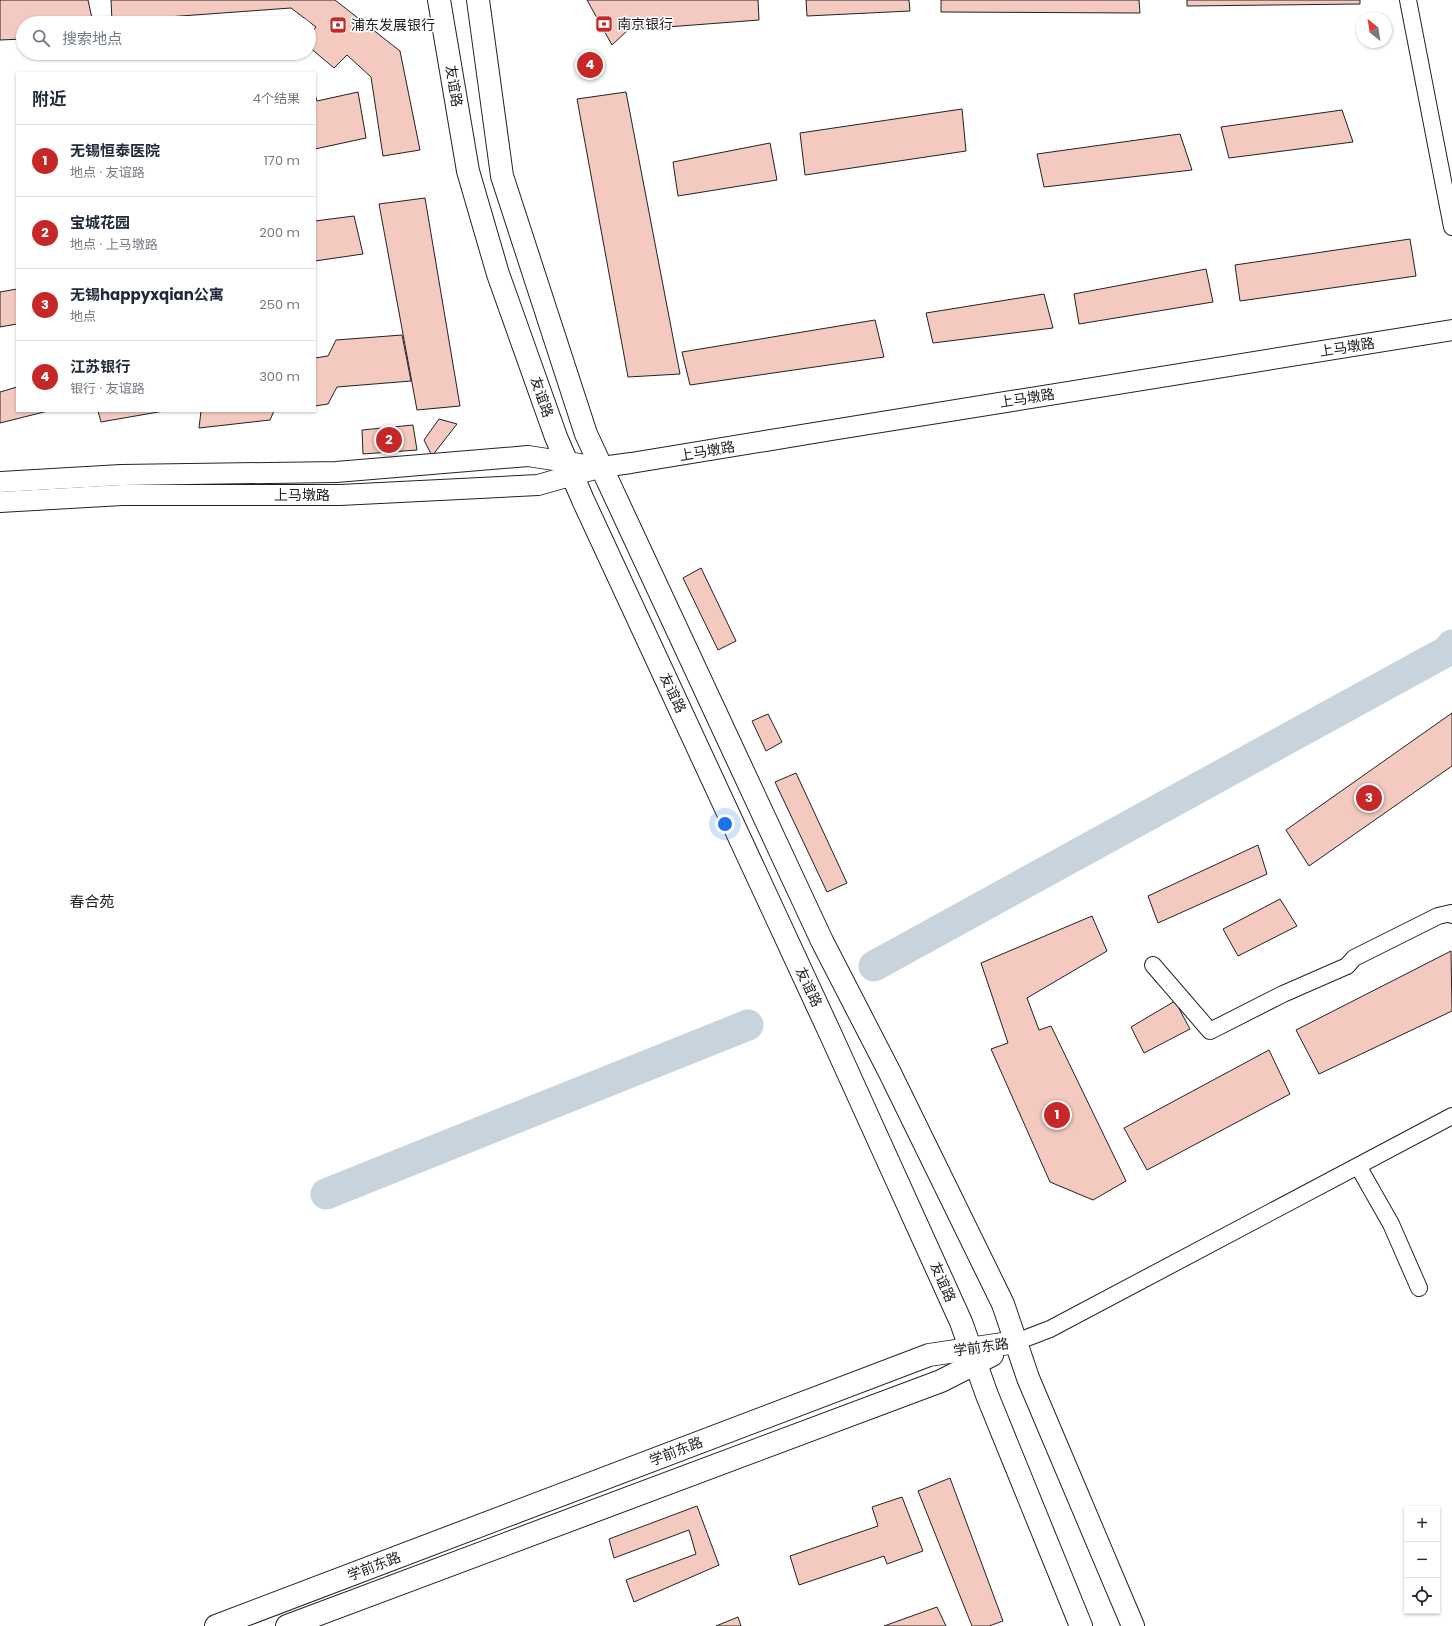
<!DOCTYPE html>
<html lang="zh">
<head>
<meta charset="utf-8">
<style>
	body { margin:0; font-family:Poppins,"Noto Sans SC",sans-serif; background:#f6f6f7; color:#1f2937 }
	.controls { position:absolute; right:12px; bottom:12px; display:grid; overflow:hidden; border-radius:0px; box-shadow:0 1px 3px #0004 }
	.controls button { width:36px; height:36px; display:grid; place-items:center; padding:0; border:0; border-bottom:1px solid #e0e1e3; background:#fff; color:#1f2937; font:20px sans-serif }
	.compass { position:absolute; left:1356px; top:12px; width:36px; height:36px; border-radius:50%; background:#fff; box-shadow:0 1px 3px #0004; rotate:330deg }
	.you { position:absolute; left:725px; top:824px; width:14px; height:14px; margin:-10px; border:3px solid #fff; border-radius:50%; background:#1a73e8; box-shadow:0 0 0 6px #1a73e833 }
	.badge { display:grid; place-items:center; width:26px; height:26px; border-radius:50%; background:#c62828; color:#fff; font-size:13px; font-weight:700 }
	.pin { position:absolute; translate:-50% -50%; border:2px solid #fff; box-shadow:0 1px 4px #0006 }
	.list { margin:0; padding:0; list-style:none }
	h2 { display:flex; justify-content:space-between; align-items:center; height:52px; margin:0; padding:0 16px; font-size:17px }
	h2 small { font-size:13px; font-weight:400; color:#747a83 }
	.list li { display:grid; grid-template-columns:26px 1fr auto; gap:12px; align-items:center; box-sizing:border-box; height:72px; padding:0 16px; border-top:1px solid #e0e1e3 }
	.list b { display:block; font-size:15px; white-space:nowrap }
	.list p { margin:0; font-size:13px; white-space:nowrap; color:#747a83 }
	.list em { font-size:13px; font-style:normal; color:#747a83 }
	.icon { flex:none; width:22px; height:22px; fill:none; stroke:currentColor; stroke-width:2; stroke-linecap:round; stroke-linejoin:round }
	.map { position:relative; flex:none; width:1452px; height:1626px; overflow:hidden }
	.search { position:absolute; background:#fff; box-shadow:0 1px 3px #0004; left:16px; top:16px; width:300px; height:44px; display:flex; align-items:center; gap:10px; box-sizing:border-box; padding:0 14px; border-radius:22px; color:#747a83; font-size:15px }
	.panel { position:absolute; background:#fff; box-shadow:0 1px 3px #0004; left:16px; top:72px; width:300px; height:340px; border-radius:0px }
	.map>svg:first-child { display:block }
	.lines { fill:none; stroke-linecap:round; stroke-linejoin:round }
	.river { stroke:#c7d3dd; stroke-width:31 }
	.building { fill:#f3c9c0; stroke:#222 }
	.minor-casing { stroke:#222; stroke-width:18 }
	.tertiary-casing { stroke:#222; stroke-width:22 }
	.secondary-casing { stroke:#222; stroke-width:24 }
	.primary-casing { stroke:#222; stroke-width:24 }
	.minor { stroke:#fff; stroke-width:16 }
	.tertiary { stroke:#fff; stroke-width:20 }
	.secondary { stroke:#fff; stroke-width:22 }
	.primary { stroke:#fff; stroke-width:22 }
	.labels { text-anchor:middle; stroke-width:3; stroke-linejoin:round; paint-order:stroke }
	.poi-label { font-size:14px; fill:#222; stroke:#fff; text-anchor:start }
	.street-label { font-size:14px; fill:#222; stroke:#fff }
	.neighbourhood-label { font-size:15px; fill:#222; stroke:#fff }
</style>
</head>
<body>
<div class="map">
<svg width="1452" height="1626" viewBox="0 0 1452 1626">
	<rect width="100%" height="100%" fill="#fff"/>
	<g class="lines">
		<g class="river">
			<polyline points="874,966 1447,651 1452,645"/>
			<polyline points="326,1194 748,1025"/>
		</g>
	</g>
	<g class="building">
		<polygon points="0,0 88,0 93,23 23,23 23,39 0,40"/>
		<polygon points="111,0 335,0 400,51 420,150 383,156 371,77 347,55 334,68 309,47 309,35 316,27 291,8 112,21"/>
		<polygon points="587,0 758,0 759,20 628,30 612,45"/>
		<polygon points="806,0 909,0 910,11 807,16"/>
		<polygon points="941,0 1139,0 1140,13 941,12"/>
		<polygon points="1187,0 1360,0 1360,4 1187,6"/>
		<polygon points="358,92 366,138 315,149 315,94 317,101"/>
		<polygon points="626,92 680,374 628,377 577,99"/>
		<polygon points="962,109 966,151 805,175 800,133"/>
		<polygon points="1342,110 1353,142 1229,158 1221,127"/>
		<polygon points="1180,134 1192,170 1044,187 1037,154"/>
		<polygon points="770,143 777,180 678,196 673,162"/>
		<polygon points="425,198 460,406 417,410 379,204"/>
		<polygon points="354,216 363,254 315,261 315,221"/>
		<polygon points="1410,239 1416,276 1240,301 1235,265"/>
		<polygon points="1206,269 1213,302 1079,324 1074,294"/>
		<polygon points="17,289 17,324 0,327 0,292"/>
		<polygon points="1044,294 1053,328 933,343 926,313"/>
		<polygon points="875,320 884,357 690,385 682,352"/>
		<polygon points="402,335 411,381 337,387 328,404 315,406 315,358 328,356 336,340"/>
		<polygon points="17,387 17,411 48,411 0,423 0,392"/>
		<polygon points="98,411 164,411 101,422"/>
		<polygon points="201,411 274,411 270,420 199,428"/>
		<polygon points="439,419 457,424 432,456 424,440"/>
		<polygon points="413,425 417,450 363,454 362,430"/>
		<polygon points="701,568 736,641 718,650 683,578"/>
		<polygon points="1452,713 1452,766 1309,866 1286,830"/>
		<polygon points="768,714 782,742 766,751 752,721"/>
		<polygon points="796,773 847,883 827,892 775,782"/>
		<polygon points="1258,845 1267,874 1158,923 1148,896"/>
		<polygon points="1280,899 1297,926 1238,956 1223,929"/>
		<polygon points="1092,916 1107,951 1027,998 1039,1030 1051,1026 1126,1181 1093,1200 1050,1182 991,1049 1008,1043 981,963"/>
		<polygon points="1451,951 1452,1011 1319,1074 1296,1030"/>
		<polygon points="1175,1001 1190,1029 1144,1053 1131,1027"/>
		<polygon points="1269,1050 1290,1094 1147,1170 1124,1128"/>
		<polygon points="950,1478 1003,1621 989,1626 972,1626 918,1491"/>
		<polygon points="902,1497 923,1551 887,1564 884,1556 799,1585 790,1556 878,1526 872,1507"/>
		<polygon points="697,1506 719,1565 634,1602 626,1580 696,1554 689,1530 614,1558 609,1539"/>
		<polygon points="937,1607 946,1626 884,1626"/>
		<polygon points="738,1617 741,1626 716,1626"/>
	</g>
	<g class="lines">
		<defs>
			<g id="minor">
				<polyline points="1408,0 1452,227"/>
				<polyline points="1153,965 1210,1031 1283,994 1347,966 1354,958 1438,916 1451,913 1452,915"/>
				<polyline points="1358,1166 1391,1224 1419,1288"/>
				<polyline points="1016,1342 1050,1329 1452,1116"/>
			</g>
			<g id="tertiary">
				<polyline points="0,482 121,475 336,472 528,456 580,464"/>
				<polyline points="0,502 122,495 340,495 538,485 602,467 631,463 832,430 1452,330"/>
			</g>
			<g id="secondary">
				<polyline points="216,1626 929,1355 1016,1342"/>
				<polyline points="287,1626 941,1381 992,1355"/>
			</g>
			<g id="primary">
				<polyline points="439,0 468,171 498,274 556,437 583,500 830,1033 961,1322 987,1395 1081,1626"/>
				<polyline points="478,0 502,176 586,434 822,941 889,1071 1003,1304 1028,1378 1133,1626"/>
			</g>
		</defs>
		<use href="#minor" class="minor-casing"/>
		<use href="#tertiary" class="tertiary-casing"/>
		<use href="#secondary" class="secondary-casing"/>
		<use href="#primary" class="primary-casing"/>
		<use href="#minor" class="minor"/>
		<use href="#tertiary" class="tertiary"/>
		<use href="#secondary" class="secondary"/>
		<use href="#primary" class="primary"/>
	</g>
	<defs>
		<symbol id="bank-square" viewBox="-11 -11 22 22"><rect x="-9" y="-9" width="18" height="18" rx="4" fill="#c62828" stroke="#fff"/><path d="M-6-4H6V4H-6ZM0-2.3a2.3 2.3 0 1 0 0 4.6a2.3 2.3 0 1 0 0-4.6Z" fill="#fff"/></symbol>
	</defs>
	<g fill-rule="evenodd">
		<use href="#bank-square" x="594" y="14" width="20" height="20"/>
		<use href="#bank-square" x="328" y="15" width="20" height="20"/>
	</g>
	<g class="labels">
		<g class="poi-label">
			<text x="617" y="29">南京银行</text>
			<text x="351" y="30">浦东发展银行</text>
		</g>
		<g class="street-label">
			<text transform="translate(454 86) rotate(81)" y="5">友谊路</text>
			<text transform="translate(1347 347) rotate(-9)" y="5">上马墩路</text>
			<text transform="translate(542 397) rotate(71)" y="5">友谊路</text>
			<text transform="translate(1027 398) rotate(-9)" y="5">上马墩路</text>
			<text transform="translate(707 451) rotate(-10)" y="5">上马墩路</text>
			<text x="302" y="500">上马墩路</text>
			<text transform="translate(673 693) rotate(65)" y="5">友谊路</text>
			<text transform="translate(809 987) rotate(65)" y="5">友谊路</text>
			<text transform="translate(943 1282) rotate(66)" y="5">友谊路</text>
			<text transform="translate(981 1347) rotate(-8)" y="5">学前东路</text>
			<text transform="translate(676 1451) rotate(-21)" y="5">学前东路</text>
			<text transform="translate(374 1566) rotate(-21)" y="5">学前东路</text>
		</g>
		<g class="neighbourhood-label">
			<text x="92" y="907">春合苑</text>
		</g>
	</g>
</svg>
<div class="controls">
<button>+</button>
<button>−</button>
<button><svg class="icon" aria-label="locate" viewBox="0 0 24 24"><circle cx="12" cy="12" r="6"/><path d="M12 2v4M12 18v4M2 12h4M18 12h4"/></svg></button>
</div>
<svg class="compass" viewBox="-18 -18 36 36"><path d="M0-13l5 13h-10z" fill="#e53935"/><path d="M0 13l5-13h-10z" fill="#747a83"/></svg>
<div class="you"></div>
<div class="pin badge" style="left:1057px;top:1115px">1</div>
<div class="pin badge" style="left:389px;top:440px">2</div>
<div class="pin badge" style="left:1369px;top:798px">3</div>
<div class="pin badge" style="left:590px;top:65px">4</div>
<div class="search"><svg class="icon" aria-label="search" viewBox="0 0 24 24"><circle cx="10" cy="10" r="6"/><path d="M15 15l6 6"/></svg>搜索地点</div>
<section class="panel">
<h2>附近<small>4个结果</small></h2>
<ul class="list">
<li><span class="badge">1</span><div><b>无锡恒泰医院</b><p>地点 · 友谊路</p></div><em>170 m</em></li>
<li><span class="badge">2</span><div><b>宝城花园</b><p>地点 · 上马墩路</p></div><em>200 m</em></li>
<li><span class="badge">3</span><div><b>无锡happyxqian公寓</b><p>地点</p></div><em>250 m</em></li>
<li><span class="badge">4</span><div><b>江苏银行</b><p>银行 · 友谊路</p></div><em>300 m</em></li>
</ul>
</section>
</div>
</body>
</html>
